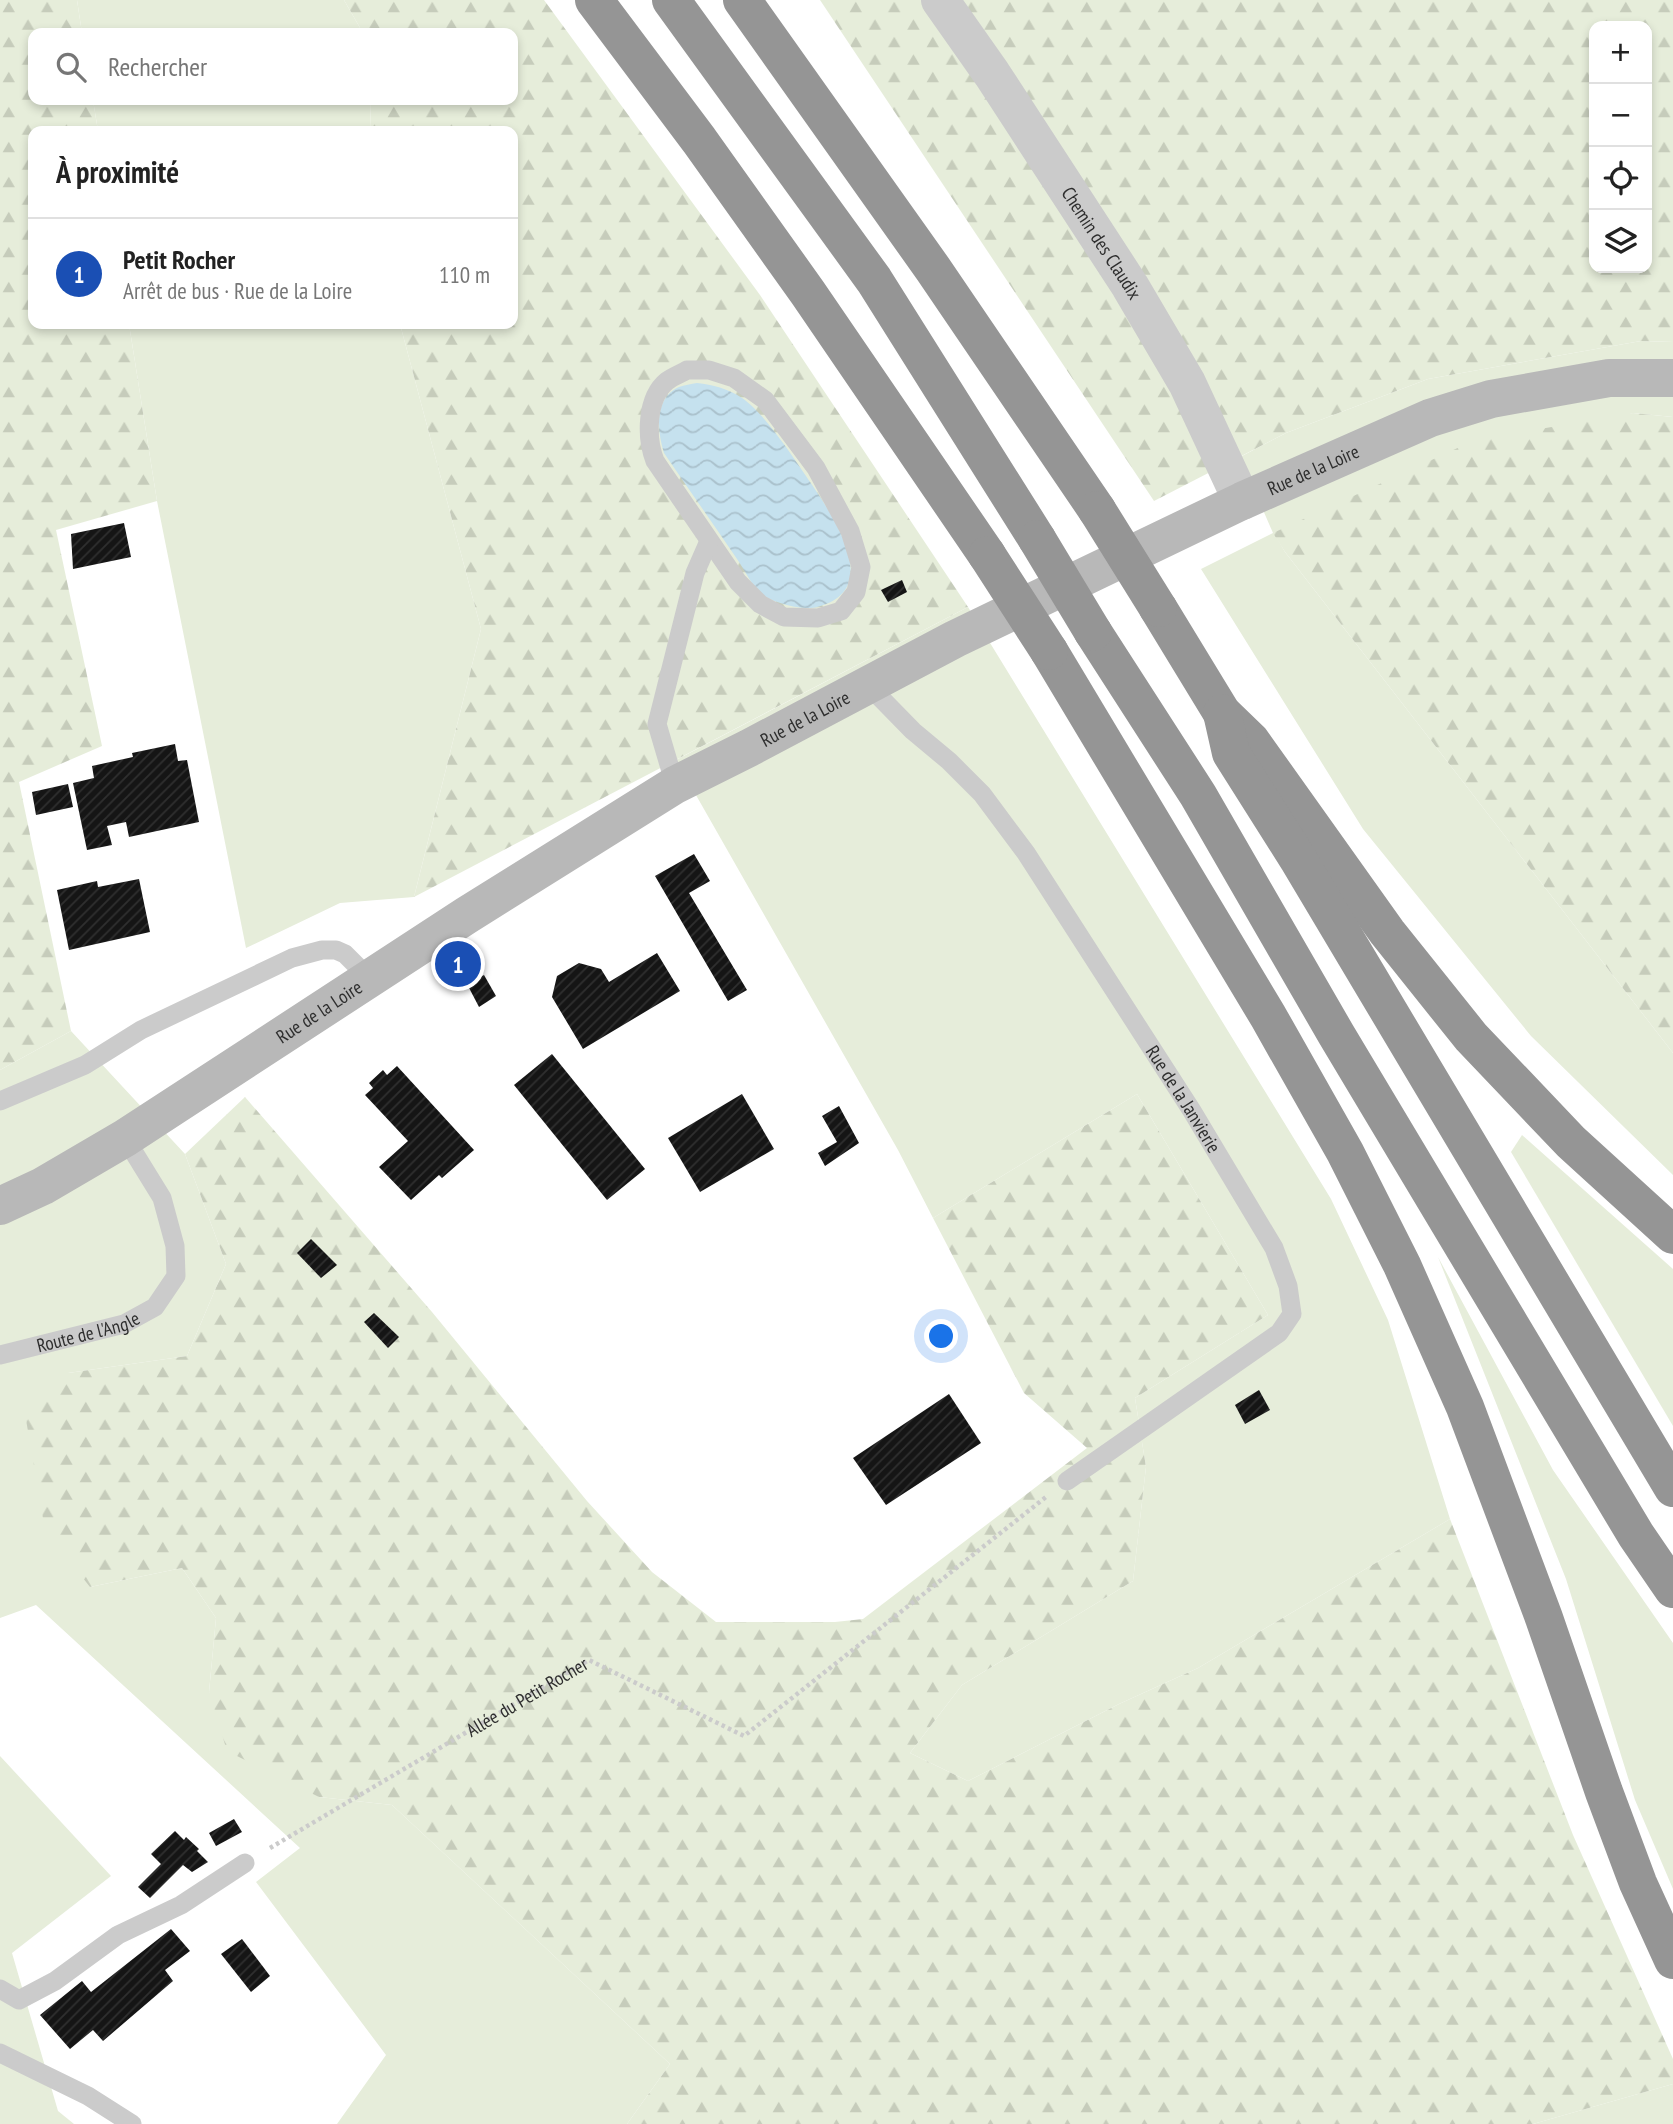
<!DOCTYPE html>
<html lang="fr">
<head>
<meta charset="utf-8">
<style>
	body { margin:0; font-family:"PT Sans Narrow",sans-serif; background:#f2f2f2; color:#222 }
	.controls { position:absolute; right:21px; top:21px; display:grid; overflow:hidden; border-radius:14px; box-shadow:0 4px 10px #0003 }
	.controls button { width:63px; height:63px; display:grid; place-items:center; padding:0; border:0; border-bottom:2px solid #e0e0e0; background:#fff; color:#222; font:35px sans-serif }
	.you { position:absolute; left:942px; top:1337px; width:24px; height:24px; margin:-18px; border:5px solid #fff; border-radius:50%; background:#1a73e8; box-shadow:0 0 0 10px #1a73e833 }
	.badge { display:grid; place-items:center; width:46px; height:46px; border-radius:50%; background:#db2777; color:#fff; font-size:23px; font-weight:700 }
	.pin { position:absolute; translate:-50% -50%; border:4px solid #fff; box-shadow:0 2px 7px #0006 }
	.list { margin:0; padding:0; list-style:none }
	h2 { display:flex; justify-content:space-between; align-items:center; height:91px; margin:0; padding:0 28px; font-size:30px }
	h2 small { font-size:23px; font-weight:400; color:#767676 }
	.list li { display:grid; grid-template-columns:46px 1fr auto; gap:21px; align-items:center; box-sizing:border-box; height:112px; padding:0 28px; border-top:2px solid #e0e0e0 }
	.list b { display:block; font-size:26px; white-space:nowrap }
	.list p { margin:0; font-size:23px; white-space:nowrap; color:#767676 }
	.list em { font-size:23px; font-style:normal; color:#767676 }
	.icon { flex:none; width:38px; height:38px; fill:none; stroke:currentColor; stroke-width:2; stroke-linecap:round; stroke-linejoin:round }
	.map { position:relative; flex:none; width:1673px; height:2124px; overflow:hidden }
	.search { position:absolute; background:#fff; box-shadow:0 4px 10px #0003; left:28px; top:28px; width:490px; height:77px; display:flex; align-items:center; gap:18px; box-sizing:border-box; padding:0 24px; border-radius:14px; color:#767676; font-size:26px }
	.panel { position:absolute; background:#fff; box-shadow:0 4px 10px #0003; left:28px; top:126px; width:490px; height:203px; border-radius:14px }
	.map>svg:first-child { display:block }
	.green { fill:#e6edda }
	.forest { fill:url(#forest-firs); fill-rule:evenodd }
	.water { fill:url(#water-waves) }
	.building { fill:url(#building-hatch) }
	.lines { fill:none; stroke-linecap:round; stroke-linejoin:round }
	.path { stroke:#cbcbcb; stroke-width:4.5; stroke-dasharray:3.5 3.5; stroke-linecap:butt }
	.lane { stroke:#cbcbcb; stroke-width:19 }
	.street { stroke:#cbcbcb; stroke-width:38 }
	.secondary { stroke:#b8b8b8; stroke-width:38 }
	.highway { stroke:#959595; stroke-width:38 }
	.highway-bridge { stroke:#959595; stroke-width:38 }
	.labels { text-anchor:middle; stroke-width:7; stroke-linejoin:round; paint-order:stroke }
	.street-label { font-size:19px; fill:#2e2e2e; stroke:#fff }
</style>
</head>
<body>
<div class="map">
<svg width="1673" height="2124" viewBox="0 0 1673 2124">
	<defs>
		<pattern id="forest-firs" width="22" height="20" patternUnits="userSpaceOnUse" patternTransform="scale(1.75)"><rect width="22" height="20" fill="#e6edda"/><path d="M5 1l3.5 6h-7zM16 11l3.5 6h-7z" fill="#c6ccbb"/></pattern>
		<pattern id="water-waves" width="16" height="10" patternUnits="userSpaceOnUse" patternTransform="scale(1.75)"><rect width="16" height="10" fill="#c5e1ee"/><path d="M0 5q4-4 8 0t8 0" fill="none" stroke="#aac1cc"/></pattern>
		<pattern id="building-hatch" width="6" height="6" patternUnits="userSpaceOnUse" patternTransform="scale(1.75)"><rect width="6" height="6" fill="#151515"/><path d="M-1 1l2-2M0 6l6-6M5 7l2-2" fill="none" stroke="#2f2f2f"/></pattern>
	</defs>
	<rect width="100%" height="100%" fill="#fff"/>
	<g class="green">
		<polygon points="77,0 344,0 363,33 82,33"/>
		<polygon points="93,100 371,100 370,131 98,131"/>
		<polygon points="129,324 400,324 481,629 414,897 340,903 246,948 157,501"/>
		<polygon points="1641,341 1673,342 1673,417 1633,413 1274,533 1285,552 1673,1053 1673,1175 1531,1036 1363,829 1201,569 1273,533 1240,457 1286,433 1428,379"/>
		<polygon points="968,607 1331,1199 1388,1320 1450,1519 1198,1668 1119,1704 968,1781 910,1753 962,1685 1133,1581 1146,1467 1135,1398 1268,1315 1137,1094 933,1218 898,1150 676,760"/>
		<polygon points="71,1031 185,1154 226,1264 187,1356 68,1373 90,1587 182,1568 216,1618 209,1692 319,1797 392,1805 670,2064 627,2124 337,2124 386,2055 256,1882 300,1848 36,1605 0,1618 0,1070"/>
		<polygon points="1522,1135 1673,1269 1673,1426 1511,1152"/>
		<polygon points="1438,1257 1553,1470 1673,1643 1673,1889 1635,1800 1566,1579"/>
		<polygon points="0,1756 111,1876 12,1953 58,2111 74,2124 0,2124"/>
		<polygon points="1673,2084 1673,2124 1533,2124"/>
	</g>
	<g class="forest">
		<polygon points="0,0 77,0 82,33 33,33 33,100 93,100 98,131 33,131 33,324 129,324 157,501 56,530 102,746 19,782 71,1031 0,1070"/>
		<polygon points="344,0 544,0 760,295 968,607 414,897 481,629 400,324 513,324 513,131 370,131 371,100 513,100 513,33 363,33"/>
		<path d="M820 0H1673V342L1641 341 1428 379 1286 433 1154 501ZM1594 26H1647V268H1594Z"/>
		<polygon points="1633,413 1673,417 1673,1053 1285,552 1273,533 1475,440"/>
		<polygon points="1137,1094 1268,1315 1135,1398 1146,1467 1133,1581 962,1685 910,1753 968,1781 1119,1704 1198,1668 1450,1519 1573,1835 1673,2059 1673,2084 1533,2124 627,2124 670,2064 392,1805 319,1797 227,1751 209,1692 216,1618 182,1568 90,1587 45,1530 24,1408 68,1373 187,1356 226,1264 185,1154 245,1097 432,1312 587,1501 652,1572 716,1622 835,1622 863,1619 1087,1448 1024,1393 933,1218"/>
	</g>
	<path class="water" d="M697 383C713 385 727 388 742 398 763 412 791 454 806 476 828 509 888 589 817 607 804 611 773 603 761 594 752 586 744 569 737 559 713 524 688 488 664 453 657 431 654 398 679 387 684 385 691 384 697 383Z"/>
	<g class="building">
		<polygon points="124,523 131,557 73,569 71,534"/>
		<polygon points="902,580 907,592 888,602 881,590"/>
		<polygon points="175,744 178,761 187,760 199,822 129,837 126,822 107,826 112,845 87,850 73,783 94,778 92,766 133,757 132,753"/>
		<polygon points="68,784 73,807 36,815 32,792"/>
		<polygon points="694,854 710,881 689,893 747,990 728,1001 655,876"/>
		<polygon points="139,879 150,932 69,950 57,890 97,881 98,887"/>
		<polygon points="657,953 680,991 583,1049 552,997 557,976 579,963 601,969 609,982"/>
		<polygon points="484,975 496,996 479,1007 467,984"/>
		<polygon points="552,1054 645,1169 607,1200 514,1085"/>
		<polygon points="397,1066 474,1150 442,1178 439,1175 411,1200 379,1167 408,1141 365,1095 373,1088 369,1083 383,1070 387,1075"/>
		<polygon points="742,1094 774,1149 700,1192 668,1138"/>
		<polygon points="839,1106 859,1143 825,1166 818,1153 837,1142 822,1116"/>
		<polygon points="311,1239 337,1265 321,1278 297,1253"/>
		<polygon points="374,1313 399,1337 388,1348 364,1322"/>
		<polygon points="1259,1390 1270,1410 1245,1424 1235,1405"/>
		<polygon points="949,1394 981,1443 886,1505 853,1458"/>
		<polygon points="234,1819 242,1832 216,1846 209,1833"/>
		<polygon points="175,1831 184,1840 186,1837 199,1849 197,1851 208,1862 192,1872 183,1865 150,1898 138,1887 161,1864 151,1854"/>
		<polygon points="171,1929 190,1951 165,1970 173,1981 103,2041 93,2030 70,2049 40,2015 82,1981 91,1992"/>
		<polygon points="242,1939 270,1976 251,1992 221,1954"/>
	</g>
	<g class="lines">
		<path class="path" id="s1" d="M270 1848 589 1660 744 1736 1046 1497"/>
		<g class="lane">
			<path d="M687 370H709L734 378 765 400 816 468 850 531 861 567 856 592 841 611 818 618 784 617 760 604 738 582 655 461C646 438 646 398 667 381 672 377 680 374 687 370Z"/>
			<path id="s2" d="M867 684 913 731 949 761 982 794 1026 853 1192 1111 1274 1248 1288 1286 1292 1314 1279 1333 1067 1481"/>
			<polyline points="675,785 657,724 695,573 709,541"/>
			<polyline points="0,1101 85,1065 141,1030 292,958 322,950 336,950 345,954 369,978"/>
			<path id="s3" d="M0 1355 124 1324 155 1307 176 1276 175 1246 162 1198 125 1138"/>
			<polyline points="0,1989 19,2000 55,1981 118,1935 181,1905 245,1863"/>
			<polyline points="0,2053 88,2096 132,2124"/>
		</g>
		<path class="street" id="s4" d="M940 0 992 74 1130 286 1187 383 1242 501"/>
		<path class="secondary" id="s5" d="M0 1206 43 1186 125 1138 467 915 675 785 749 748 955 639 1242 501 1430 418 1491 399 1609 378H1673"/>
		<g class="highway">
			<polyline points="594,0 699,140 808,293 987,555"/>
			<polyline points="671,0 874,280 1037,539"/>
			<polyline points="742,0 933,269 1097,510"/>
			<polyline points="1158,608 1222,713 1251,741 1387,932 1471,1037 1571,1142 1673,1235"/>
			<polyline points="1093,632 1198,795 1336,1034 1636,1535 1673,1589"/>
			<polyline points="1049,651 1268,1016 1345,1152 1402,1265 1465,1407 1544,1618 1604,1792 1638,1883 1673,1960"/>
			<polyline points="1222,713 1231,753 1298,859 1673,1488"/>
		</g>
		<g class="highway-bridge">
			<polyline points="1097,510 1158,608"/>
			<polyline points="1037,539 1093,632"/>
			<polyline points="987,555 1049,651"/>
		</g>
	</g>
	<g class="labels">
		<g class="street-label">
			<text dy="7" stroke="none"><textPath href="#s4" startOffset="292">Chemin des Claudix</textPath></text>
			<text dy="7" stroke="none"><textPath href="#s5" startOffset="1508">Rue de la Loire</textPath></text>
			<text dy="7" stroke="none"><textPath href="#s5" startOffset="942">Rue de la Loire</textPath></text>
			<text dy="7" stroke="none"><textPath href="#s5" startOffset="374">Rue de la Loire</textPath></text>
			<text dy="7" stroke="none"><textPath href="#s2" startOffset="525">Rue de la Janvierie</textPath></text>
			<text dy="7" stroke="none"><textPath href="#s3" startOffset="91">Route de l'Angle</textPath></text>
			<text dy="7" stroke="none"><textPath href="#s1" startOffset="298">Allée du Petit Rocher</textPath></text>
		</g>
	</g>
</svg>
<div class="controls">
<button>+</button>
<button>−</button>
<button><svg class="icon" aria-label="locate" viewBox="0 0 24 24"><circle cx="12" cy="12" r="6"/><path d="M12 2v4M12 18v4M2 12h4M18 12h4"/></svg></button>
<button><svg class="icon" aria-label="layers" viewBox="0 0 24 24"><path d="M12 4l9 5-9 5-9-5zM3 14l9 5 9-5"/></svg></button>
</div>
<div class="you"></div>
<div class="pin badge" style="left:458px;top:964px;background:#1a4fb4">1</div>
<div class="search"><svg class="icon" aria-label="search" viewBox="0 0 24 24"><circle cx="10" cy="10" r="6"/><path d="M15 15l6 6"/></svg>Rechercher</div>
<section class="panel">
<h2>À proximité<small></small></h2>
<ul class="list">
<li><span class="badge" style="background:#1a4fb4">1</span><div><b>Petit Rocher</b><p>Arrêt de bus · Rue de la Loire</p></div><em>110 m</em></li>
</ul>
</section>
</div>
</body>
</html>
